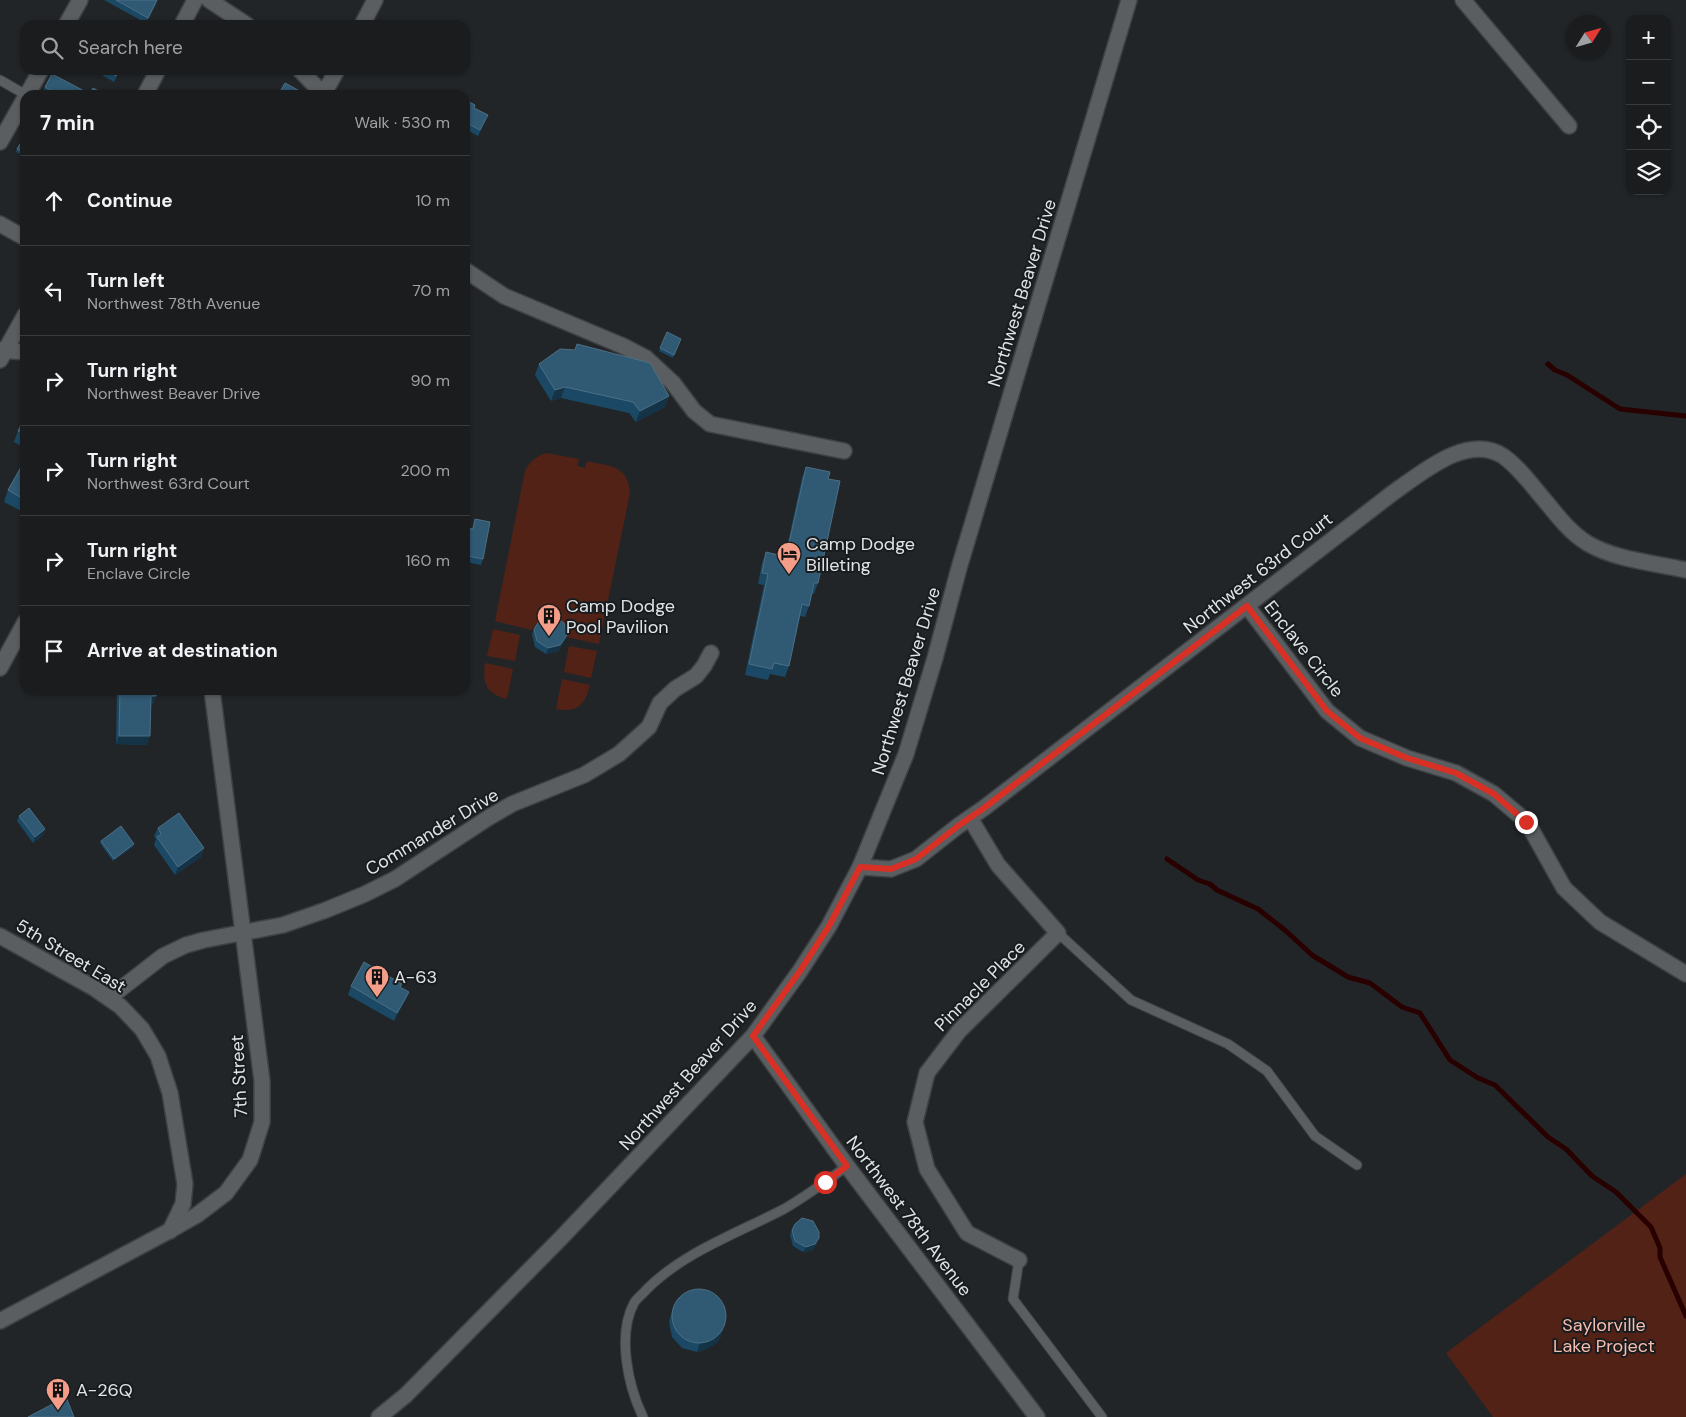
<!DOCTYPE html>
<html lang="en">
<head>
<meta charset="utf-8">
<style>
	body { margin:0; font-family:"DM Sans",sans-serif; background:#232527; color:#f1f3f6 }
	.controls { position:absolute; right:15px; top:15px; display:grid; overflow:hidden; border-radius:10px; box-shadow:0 1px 4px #0004 }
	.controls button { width:45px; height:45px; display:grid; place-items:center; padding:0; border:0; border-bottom:1px solid #383a3c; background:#1a1c1e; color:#f1f3f6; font:25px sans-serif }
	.compass { position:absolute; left:1566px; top:15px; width:45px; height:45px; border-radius:50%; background:#1a1c1e; box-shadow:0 1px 4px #0004; rotate:53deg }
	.stop { position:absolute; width:15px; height:15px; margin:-11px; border:4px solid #d93025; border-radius:50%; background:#fff }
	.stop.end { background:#d93025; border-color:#fff; box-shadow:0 1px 5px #0008 }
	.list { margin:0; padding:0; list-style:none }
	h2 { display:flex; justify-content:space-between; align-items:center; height:65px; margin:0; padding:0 20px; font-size:21px }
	h2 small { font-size:16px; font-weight:400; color:#9fa1a4 }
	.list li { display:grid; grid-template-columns:32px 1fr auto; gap:15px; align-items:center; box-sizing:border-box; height:90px; padding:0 20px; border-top:1px solid #383a3c }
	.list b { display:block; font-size:19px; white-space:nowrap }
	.list p { margin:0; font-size:16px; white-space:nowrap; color:#9fa1a4 }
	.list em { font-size:16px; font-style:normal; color:#9fa1a4 }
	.icon { flex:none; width:28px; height:28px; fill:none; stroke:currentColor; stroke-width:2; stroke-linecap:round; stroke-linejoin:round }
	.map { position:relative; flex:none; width:1686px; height:1417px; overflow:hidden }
	.search { position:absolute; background:#1a1c1e; box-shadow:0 1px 4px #0004; left:20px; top:20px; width:450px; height:55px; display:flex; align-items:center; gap:12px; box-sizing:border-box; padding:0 18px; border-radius:15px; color:#9fa1a4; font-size:19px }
	.panel { position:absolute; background:#1a1c1e; box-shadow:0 1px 4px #0004; left:20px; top:90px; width:450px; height:605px; border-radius:15px }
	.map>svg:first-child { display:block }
	.green { fill:#522217 }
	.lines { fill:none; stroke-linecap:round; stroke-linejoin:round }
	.stream { stroke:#280000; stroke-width:5 }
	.lane-casing { stroke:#3e4144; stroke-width:11 }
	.street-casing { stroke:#3e4144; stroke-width:18 }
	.secondary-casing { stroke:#3e4144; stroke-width:18 }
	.lane { stroke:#5a5e61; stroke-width:9 }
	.street { stroke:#5a5e61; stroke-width:15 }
	.secondary { stroke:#5a5e61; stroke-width:15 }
	.wall { fill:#1b4965 }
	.shaded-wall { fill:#153347 }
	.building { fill:#305973; stroke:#4c6f85 }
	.route { stroke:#d93025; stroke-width:6 }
	.labels { text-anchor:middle; stroke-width:4; stroke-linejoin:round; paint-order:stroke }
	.street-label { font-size:18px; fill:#e1e4e6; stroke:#181c1e }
	.poi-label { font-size:18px; fill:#e1e4e6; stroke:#181c1e; text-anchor:start }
	.park-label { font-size:18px; fill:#f8bcad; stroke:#181c1e }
</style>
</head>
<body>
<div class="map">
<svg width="1686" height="1417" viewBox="0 0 1686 1417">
	<rect width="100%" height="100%" fill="#222528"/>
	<g class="green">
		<path d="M546 453 579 459 577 466 585 468 587 461C609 466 628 465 630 493L599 644 566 637 552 620 538 622 531 630 495 621 525 471C530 461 536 457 546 453Z"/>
		<polygon points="493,629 520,635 515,661 487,656"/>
		<polygon points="569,646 597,651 591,678 564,672"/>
		<path d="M485 663 513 669 507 699C487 694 482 684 485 663Z"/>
		<path d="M562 679 590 685C585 705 577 713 556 709Z"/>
		<polygon points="1686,1174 1686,1417 1493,1417 1446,1353"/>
	</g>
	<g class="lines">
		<g class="stream">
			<polyline points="1548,364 1555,370 1567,375 1620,409 1686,416"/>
			<polyline points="1167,859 1198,880 1210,884 1217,890 1258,909 1286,931 1312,955 1348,977 1370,983 1402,1007 1420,1013 1450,1060 1478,1078 1495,1085 1548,1137 1566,1149 1592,1176 1616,1192 1651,1227 1660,1248 1660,1257 1686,1316"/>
		</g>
		<defs>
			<g id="lane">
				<polyline points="0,80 26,95"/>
				<polyline points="1058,933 1131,1000 1228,1044 1267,1071 1315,1136 1357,1165"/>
				<polyline points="1019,1260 1013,1299 1102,1417"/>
				<path d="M643 1417C628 1386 617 1335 634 1303 637 1298 643 1294 647 1289 684 1252 738 1233 784 1209 806 1196 827 1181 847 1166"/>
			</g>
			<g id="street">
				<polyline points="209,0 247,25"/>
				<polyline points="1463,0 1569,126"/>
				<polyline points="66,25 80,0"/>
				<polyline points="182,25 195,0"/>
				<polyline points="362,25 375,0"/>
				<polyline points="300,70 324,95"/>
				<polyline points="27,95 41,70"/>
				<polyline points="145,95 158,70"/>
				<polyline points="323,95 337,70"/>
				<polyline points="0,142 25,98"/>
				<polyline points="0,224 25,238"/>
				<polyline points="465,270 504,296 623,346 646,358 673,383 694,411 710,424 844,451"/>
				<polyline points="0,350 25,352"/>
				<polyline points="0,360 25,315"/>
				<polyline points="1247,606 1327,711 1360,738 1407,758 1456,773 1494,794 1527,822 1564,888 1600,922 1686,974"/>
				<polyline points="0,668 25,622"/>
				<polyline points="970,818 998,865 1058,933 959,1031 927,1073 915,1122 927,1169 967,1233 1019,1260"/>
				<path d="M860 867 891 869 916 859 958 826 984 808 1394 492C1422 473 1467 433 1503 456 1520 468 1533 487 1547 503 1559 518 1571 533 1587 543 1615 560 1655 563 1686 570"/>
				<polyline points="0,936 94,988 120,1006 142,1029 158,1056 170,1093 185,1184 183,1204 170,1231"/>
				<polyline points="109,998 163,956 186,945 204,940 283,925 326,910 365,894 395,879 488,818 512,804 584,775 619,754 649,727 660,703 675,689 696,676 704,666 711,653"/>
				<polyline points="753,1036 847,1166 1037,1417"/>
				<polyline points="0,1321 169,1231 197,1215 226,1193 250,1160 262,1122 262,1081 212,690"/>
			</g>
			<polyline id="secondary" points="379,1417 406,1395 562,1237 753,1036 800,971 829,926 860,867 906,754 935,658 959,568 1129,0"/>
		</defs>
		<use href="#lane" class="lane-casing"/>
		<use href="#street" class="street-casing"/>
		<use href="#secondary" class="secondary-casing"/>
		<use href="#lane" class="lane"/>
		<use href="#street" class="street"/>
		<use href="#secondary" class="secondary"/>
	</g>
	<g class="wall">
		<polygon points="104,0 157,0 156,4 146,23"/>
		<polygon points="93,70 120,70 114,82"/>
		<polygon points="45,87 90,94 106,95 48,95 43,92"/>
		<polygon points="465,100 475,105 474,108 488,115 478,136 465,129"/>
		<polygon points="25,146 25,156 16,152 17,149"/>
		<polygon points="667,332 681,339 673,358 659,351"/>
		<polygon points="539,364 665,407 636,422 629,413 561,398 551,401 535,375"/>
		<polygon points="25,417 25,448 14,442 18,431"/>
		<polygon points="25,460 25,513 4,502 8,490"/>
		<polygon points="806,467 828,479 818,583 814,594 812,594 809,606 805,617 800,616 789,666 785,677 770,674 768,680 745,675 764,585 758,584 762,563 766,552 785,556 802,478"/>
		<polygon points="475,519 483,559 481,565 466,562 467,552 465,552 465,531 466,528 472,529"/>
		<polygon points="534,629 567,635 565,640 558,651 546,654 535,647 532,634"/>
		<polygon points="117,690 157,690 153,704 151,704 147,745 116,744"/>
		<polygon points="19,816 45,829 43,835 33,843 17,821"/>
		<polygon points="158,828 204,848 201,857 175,875 154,845 156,839 154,836"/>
		<polygon points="101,841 133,847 113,861 100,843"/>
		<polygon points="402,984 400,988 409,992 405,1001 394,1021 348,995 351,986"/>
		<polygon points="792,1230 817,1243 813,1250 803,1252 793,1246 790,1235"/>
		<polygon points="673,1307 721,1336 717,1343 704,1350 697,1352 682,1348 672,1337 669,1322"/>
	</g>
	<g class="shaded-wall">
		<polygon points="565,387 561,398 551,401 555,390"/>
		<polygon points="669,396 665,407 636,422 640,411"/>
		<polygon points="567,635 565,640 558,651 546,654 548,648"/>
		<polygon points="151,696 156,696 153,704 148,704"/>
		<polygon points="119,736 150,736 147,745 116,744"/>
		<polygon points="45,829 43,835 33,843 35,837"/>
		<polygon points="134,844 133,847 113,861 114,859"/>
		<polygon points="204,848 201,857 175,875 178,867"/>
		<polygon points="409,992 405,1001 394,1021 397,1013"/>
		<polygon points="819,1238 813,1250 803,1252 806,1247"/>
		<polygon points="724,1328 721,1336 717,1343 704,1350 697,1352 700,1343"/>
	</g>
	<g class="building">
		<polygon points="116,0 157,0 148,18"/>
		<polygon points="105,70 119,70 116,76"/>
		<polygon points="52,74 90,94 93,88 106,95 60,95 45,87"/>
		<polygon points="285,83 307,95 278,95"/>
		<polygon points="465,100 475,105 474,108 488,115 480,130 465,122"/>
		<polygon points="20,144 25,146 25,153 17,149"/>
		<polygon points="667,332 681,339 674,355 660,348"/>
		<polygon points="577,344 650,363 669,396 640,411 633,402 565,387 555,390 539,364 560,349 575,350"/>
		<polygon points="25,417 25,434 18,431"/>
		<polygon points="25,460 25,500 8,490"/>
		<polygon points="806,467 830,472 828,479 840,481 818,583 814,583 809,606 802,604 789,666 774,663 772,669 749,664 768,574 762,573 766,552 786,557"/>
		<polygon points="475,519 490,522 483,559 468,556 469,547 465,546 465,533 466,528 473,529"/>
		<polygon points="554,616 564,623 567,635 560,645 548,648 537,641 534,629 541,618"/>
		<polygon points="120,690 157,690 156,696 151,696 150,736 119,736"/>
		<polygon points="29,808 45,829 35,837 19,816"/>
		<polygon points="179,813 204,848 178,867 157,837 161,834 158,828"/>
		<polygon points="121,826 134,844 114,859 101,841"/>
		<polygon points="364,962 402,984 400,987 409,992 397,1013 351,986"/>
		<polygon points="802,1218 813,1221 819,1232 819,1238 815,1244 806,1247 795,1241 792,1230 795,1224"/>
		<circle cx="699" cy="1316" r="27"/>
		<polygon points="66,1397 74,1417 28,1417"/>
	</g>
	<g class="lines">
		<polyline class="route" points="825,1182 847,1166 753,1036 800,971 829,926 860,867 891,869 916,859 958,826 984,808 1247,606 1327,711 1360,738 1407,758 1456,773 1494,794 1526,822"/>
	</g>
	<defs>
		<symbol id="hotel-pin" viewBox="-11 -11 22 30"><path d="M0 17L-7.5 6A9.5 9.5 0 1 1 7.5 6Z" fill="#f49e89" stroke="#181c1e"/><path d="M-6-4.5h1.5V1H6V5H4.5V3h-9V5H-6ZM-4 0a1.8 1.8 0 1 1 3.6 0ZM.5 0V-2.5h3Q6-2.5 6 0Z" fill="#111"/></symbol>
		<symbol id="building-pin" viewBox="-11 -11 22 30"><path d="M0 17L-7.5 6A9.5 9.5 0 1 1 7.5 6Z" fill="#f49e89" stroke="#181c1e"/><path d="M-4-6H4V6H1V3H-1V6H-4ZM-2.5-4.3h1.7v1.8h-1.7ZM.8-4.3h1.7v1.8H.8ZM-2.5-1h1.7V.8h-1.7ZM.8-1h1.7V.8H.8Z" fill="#111"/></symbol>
	</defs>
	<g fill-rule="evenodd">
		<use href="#hotel-pin" x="775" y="540" width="28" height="38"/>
		<use href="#building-pin" x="535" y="602" width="28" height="38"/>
		<use href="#building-pin" x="363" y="963" width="28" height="38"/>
		<use href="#building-pin" x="44" y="1376" width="28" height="38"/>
	</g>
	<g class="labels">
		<g class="street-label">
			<text transform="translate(1022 293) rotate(-73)" y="6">Northwest Beaver Drive</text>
			<text transform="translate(1258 573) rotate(-38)" y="6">Northwest 63rd Court</text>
			<text transform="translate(1304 649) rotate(52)" y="6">Enclave Circle</text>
			<text transform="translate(906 681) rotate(-73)" y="6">Northwest Beaver Drive</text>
			<text transform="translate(432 832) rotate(-31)" y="6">Commander Drive</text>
			<text transform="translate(71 956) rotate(31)" y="6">5th Street East</text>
			<text transform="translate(980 986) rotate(-45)" y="6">Pinnacle Place</text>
			<text transform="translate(688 1075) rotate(-48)" y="6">Northwest Beaver Drive</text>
			<text transform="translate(239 1076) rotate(-93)" y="6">7th Street</text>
			<text transform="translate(909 1216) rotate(53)" y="6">Northwest 78th Avenue</text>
		</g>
		<g class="poi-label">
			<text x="806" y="550">Camp Dodge<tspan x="806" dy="21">Billeting</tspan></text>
			<text x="566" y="612">Camp Dodge<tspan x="566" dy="21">Pool Pavilion</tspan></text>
			<text x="394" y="983">A-63</text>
			<text x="76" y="1396">A-26Q</text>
		</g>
		<g class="park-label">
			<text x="1604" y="1331">Saylorville<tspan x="1604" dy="21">Lake Project</tspan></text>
		</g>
	</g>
</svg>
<div class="controls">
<button>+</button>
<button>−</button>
<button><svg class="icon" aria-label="locate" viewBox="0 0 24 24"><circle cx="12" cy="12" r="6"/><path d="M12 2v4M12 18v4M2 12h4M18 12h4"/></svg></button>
<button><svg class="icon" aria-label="layers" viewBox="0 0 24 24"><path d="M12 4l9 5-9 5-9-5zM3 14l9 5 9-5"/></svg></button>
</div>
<svg class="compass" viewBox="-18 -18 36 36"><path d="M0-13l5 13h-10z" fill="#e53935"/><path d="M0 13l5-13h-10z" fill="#9fa1a4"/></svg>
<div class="stop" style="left:825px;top:1182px"></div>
<div class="stop end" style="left:1526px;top:822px"></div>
<div class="search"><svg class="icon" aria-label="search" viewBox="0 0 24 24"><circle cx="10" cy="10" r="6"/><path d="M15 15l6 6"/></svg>Search here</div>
<section class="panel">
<h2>7 min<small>Walk · 530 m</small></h2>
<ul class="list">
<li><svg class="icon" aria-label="ahead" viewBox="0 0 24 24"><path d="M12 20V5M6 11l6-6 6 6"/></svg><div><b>Continue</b></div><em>10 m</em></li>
<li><svg class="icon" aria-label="left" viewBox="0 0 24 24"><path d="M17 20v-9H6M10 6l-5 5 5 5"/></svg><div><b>Turn left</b><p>Northwest 78th Avenue</p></div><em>70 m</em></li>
<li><svg class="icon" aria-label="right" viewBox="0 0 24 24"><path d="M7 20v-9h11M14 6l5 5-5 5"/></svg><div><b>Turn right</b><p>Northwest Beaver Drive</p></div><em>90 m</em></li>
<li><svg class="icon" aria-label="right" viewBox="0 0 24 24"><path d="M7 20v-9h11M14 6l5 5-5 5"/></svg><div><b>Turn right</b><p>Northwest 63rd Court</p></div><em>200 m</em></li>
<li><svg class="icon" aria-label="right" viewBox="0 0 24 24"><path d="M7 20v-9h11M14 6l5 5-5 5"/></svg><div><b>Turn right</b><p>Enclave Circle</p></div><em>160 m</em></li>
<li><svg class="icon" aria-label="arrive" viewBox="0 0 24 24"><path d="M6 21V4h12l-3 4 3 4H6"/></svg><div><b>Arrive at destination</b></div></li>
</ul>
</section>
</div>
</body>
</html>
